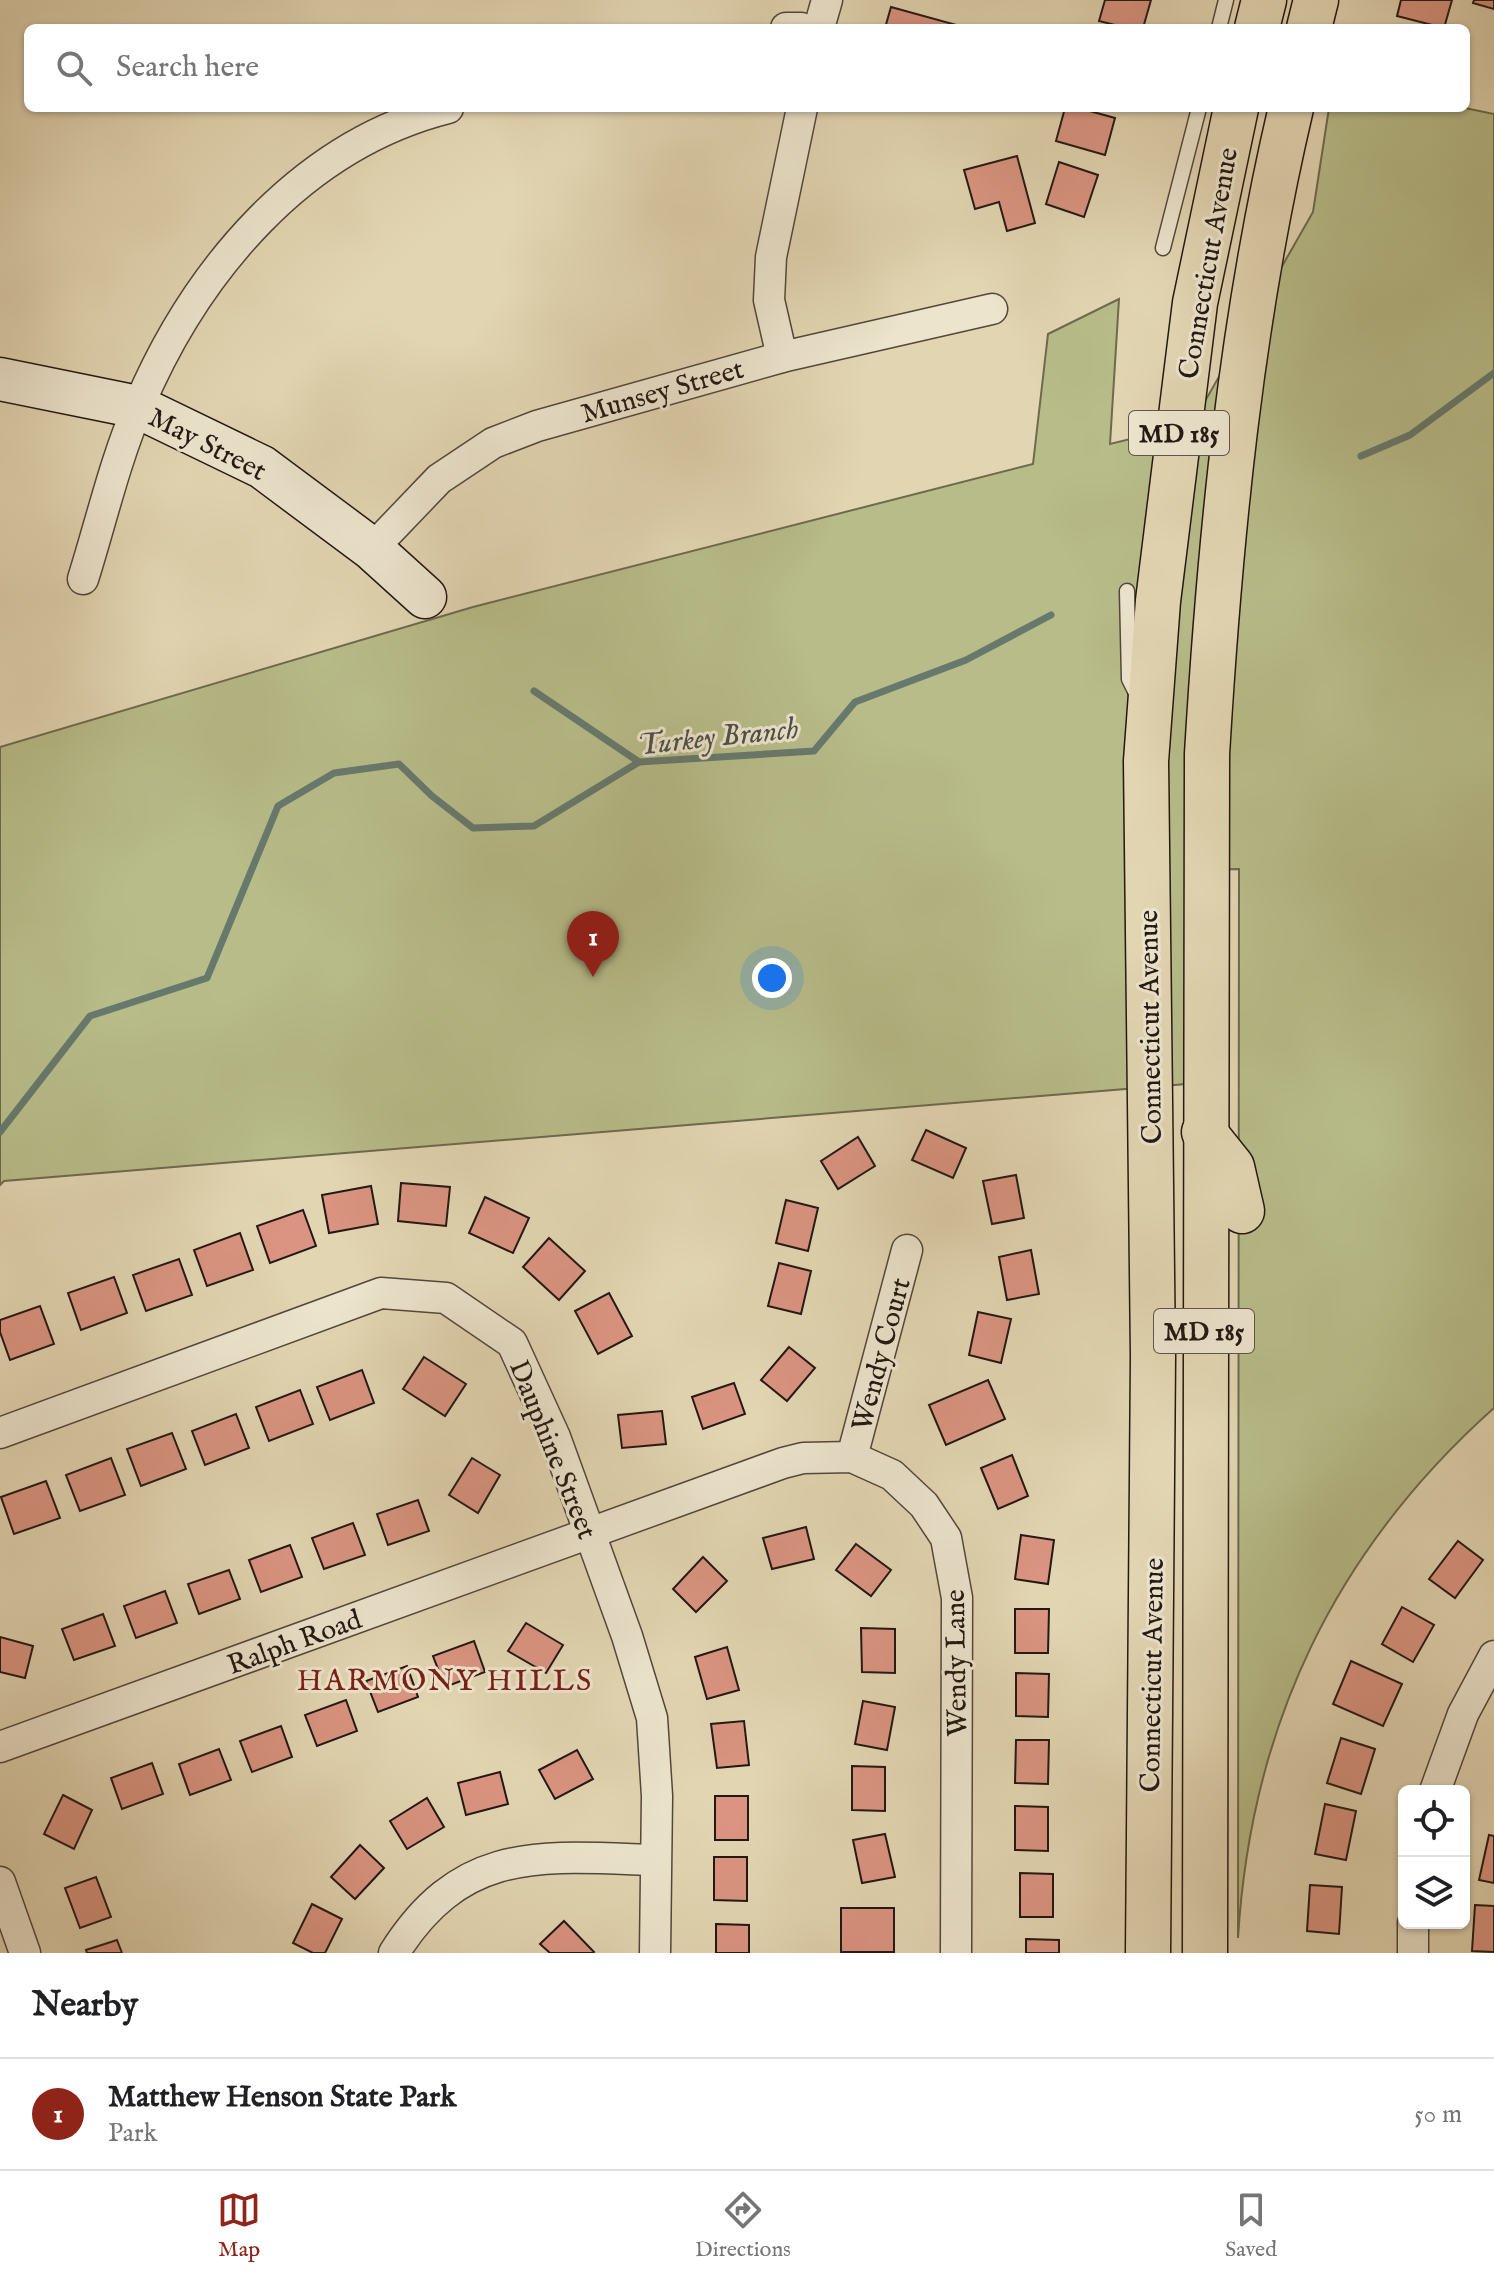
<!DOCTYPE html>
<html lang="en">
<head>
<meta charset="utf-8">
<style>
	body { margin:0; font-family:"IM FELL English",serif; background:#f2f2f2; color:#202124 }
	.controls { position:absolute; right:24px; bottom:24px; display:grid; overflow:hidden; border-radius:12px; box-shadow:0 2px 6px #0004 }
	.controls button { width:72px; height:72px; display:grid; place-items:center; padding:0; border:0; border-bottom:2px solid #e0e0e0; background:#fff; color:#202124; font:40px sans-serif }
	.you { position:absolute; left:772px; top:978px; width:28px; height:28px; margin:-20px; border:6px solid #fff; border-radius:50%; background:#1a73e8; box-shadow:0 0 0 12px #1a73e833 }
	.badge { display:grid; place-items:center; width:52px; height:52px; border-radius:50%; background:#8f2418; color:#fff; font-size:26px; font-weight:700 }
	.pin { position:absolute; translate:-50% -66px; filter:drop-shadow(0 2px 4px #0008) }
	.pin::after { content:''; position:absolute; top:42px; width:28px; height:24px; background:inherit; clip-path:polygon(0 0,100% 0,50% 100%) }
	.list { margin:0; padding:0; list-style:none }
	h2 { display:flex; justify-content:space-between; align-items:center; height:104px; margin:0; padding:0 32px; font-size:34px }
	h2 small { font-size:26px; font-weight:400; color:#757577 }
	.list li { display:grid; grid-template-columns:52px 1fr auto; gap:24px; align-items:center; box-sizing:border-box; height:112px; padding:0 32px; border-top:2px solid #e0e0e0 }
	.list b { display:block; font-size:30px; white-space:nowrap }
	.list p { margin:0; font-size:26px; white-space:nowrap; color:#757577 }
	.list em { font-size:26px; font-style:normal; color:#757577 }
	.icon { flex:none; width:44px; height:44px; fill:none; stroke:currentColor; stroke-width:2; stroke-linecap:round; stroke-linejoin:round }
	.map { position:relative; flex:none; width:1494px; height:1953px; overflow:hidden }
	.search { position:absolute; background:#fff; box-shadow:0 2px 6px #0004; left:24px; right:24px; top:24px; height:88px; display:flex; align-items:center; gap:20px; box-sizing:border-box; padding:0 28px; border-radius:12px; color:#757577; font-size:30px }
	.sheet { height:216px; background:#fff }
	nav { display:flex; justify-content:space-around; align-items:center; box-sizing:border-box; height:112px; border-top:2px solid #e0e0e0; background:#fff; font-size:22px; color:#757577 }
	nav a { display:grid; justify-items:center; gap:4px }
	nav .on { color:#8f2418 }
	.map>svg:first-child { display:block }
	.green { fill:#b7bc89; stroke:#6d6a4e; stroke-width:2 }
	.lines { fill:none; stroke-linecap:round; stroke-linejoin:round }
	.stream { stroke:#67796d; stroke-width:7 }
	.building { fill:#da9481; stroke:#231813; stroke-width:2 }
	.lane-casing { stroke:#53473b; stroke-width:17 }
	.street-casing { stroke:#53473b; stroke-width:33 }
	.secondary-casing { stroke:#231813; stroke-width:45 }
	.primary-casing { stroke:#231813; stroke-width:47 }
	.lane { stroke:#ece4cd; stroke-width:14 }
	.street { stroke:#ece4cd; stroke-width:30 }
	.secondary { stroke:#ece4cd; stroke-width:42 }
	.primary { stroke:#e2d5b2; stroke-width:44 }
	.labels { text-anchor:middle; stroke-width:6; stroke-linejoin:round; paint-order:stroke }
	.shield { fill:#ece4cd; stroke:#5f554b; stroke-width:2 }
	.shield-label { font-size:26px; font-weight:bold; fill:#231813 }
	.street-label { font-size:28px; fill:#231813; stroke:#ece4cd }
	.water-label { font-size:30px; font-style:italic; fill:#4b5048; stroke:#ece4cd }
	.neighbourhood-label { font-size:30px; letter-spacing:2px; fill:#7a1f14; stroke:#ece4cd }
</style>
</head>
<body>
<div class="map">
<svg width="1494" height="1953" viewBox="0 0 1494 1953">
	<rect width="100%" height="100%" fill="#e2d5b2"/>
	<filter id="stains"><feTurbulence type="fractalNoise" baseFrequency=".0025" numOctaves="4"/><feColorMatrix values="0 0 0 0 .2 0 0 0 0 .09 0 0 0 0 .02 0 0 0 .5 -.17"/></filter>
	<radialGradient id="worn" r=".72"><stop offset=".6" stop-color="#630" stop-opacity="0"/><stop offset="1" stop-color="#630" stop-opacity=".3"/></radialGradient>
	<path class="green" d="M1329 108H1465L1494 114V1408C1335 1550 1251 1725 1238 1938L1239 869 1187 870 1186 1084 4 1181 0 1185V747L473 607 1033 464 1048 334 1119 299 1110 444 1192 424 1313 212Z"/>
	<g class="lines">
		<g class="stream">
			<polyline points="1361,456 1410,435 1494,373"/>
			<polyline points="534,691 639,762"/>
			<polyline points="0,1132 90,1016 207,978 278,806 334,773 399,764 432,796 473,828 534,826 639,762 814,751 855,702 966,660 1051,615"/>
		</g>
	</g>
	<g class="building">
		<polygon points="1105,0 1151,0 1143,28 1127,28 1099,21"/>
		<polygon points="1401,0 1452,0 1444,28 1397,16"/>
		<polygon points="1474,0 1494,0 1494,9 1473,3"/>
		<polygon points="891,7 960,26 960,28 885,28"/>
		<polygon points="1065,108 1079,108 1115,118 1105,155 1056,141"/>
		<polygon points="1017,156 1035,223 1007,231 999,202 975,209 964,170"/>
		<polygon points="1059,162 1098,175 1084,217 1046,204"/>
		<polygon points="926,1130 966,1148 953,1178 912,1160"/>
		<polygon points="858,1137 875,1166 838,1189 821,1161"/>
		<polygon points="1016,1175 1024,1218 992,1224 983,1181"/>
		<polygon points="401,1183 450,1187 446,1226 398,1221"/>
		<polygon points="371,1186 378,1224 329,1233 322,1195"/>
		<polygon points="485,1197 529,1218 513,1253 469,1233"/>
		<polygon points="786,1200 818,1208 808,1251 776,1243"/>
		<polygon points="303,1210 316,1246 270,1263 257,1226"/>
		<polygon points="240,1233 253,1270 207,1286 194,1250"/>
		<polygon points="549,1238 585,1271 559,1300 523,1267"/>
		<polygon points="1031,1250 1039,1294 1007,1300 999,1257"/>
		<polygon points="179,1259 192,1295 146,1311 133,1275"/>
		<polygon points="779,1263 811,1271 801,1314 768,1306"/>
		<polygon points="114,1277 127,1313 81,1330 68,1293"/>
		<polygon points="609,1293 632,1336 598,1354 575,1311"/>
		<polygon points="40,1306 54,1344 10,1360 0,1332 0,1320"/>
		<polygon points="978,1312 1011,1319 1001,1363 969,1355"/>
		<polygon points="789,1347 815,1368 787,1401 761,1380"/>
		<polygon points="424,1357 466,1384 445,1416 403,1389"/>
		<polygon points="362,1370 374,1403 330,1420 317,1387"/>
		<polygon points="988,1380 1005,1419 946,1445 929,1405"/>
		<polygon points="734,1383 745,1414 703,1429 692,1397"/>
		<polygon points="300,1390 313,1424 269,1441 256,1407"/>
		<polygon points="662,1411 666,1444 622,1448 618,1415"/>
		<polygon points="236,1414 249,1448 205,1465 192,1431"/>
		<polygon points="172,1433 186,1469 141,1486 127,1449"/>
		<polygon points="1012,1455 1028,1496 998,1509 981,1468"/>
		<polygon points="111,1458 125,1495 80,1511 66,1475"/>
		<polygon points="472,1458 500,1475 478,1513 449,1495"/>
		<polygon points="46,1481 60,1518 14,1534 1,1497"/>
		<polygon points="418,1500 429,1531 388,1545 377,1514"/>
		<polygon points="353,1523 365,1555 324,1569 312,1538"/>
		<polygon points="806,1527 814,1559 772,1569 763,1538"/>
		<polygon points="1021,1535 1054,1540 1048,1584 1015,1579"/>
		<polygon points="1458,1541 1483,1560 1455,1598 1429,1579"/>
		<polygon points="856,1544 891,1570 871,1596 836,1570"/>
		<polygon points="290,1545 302,1577 261,1592 249,1560"/>
		<polygon points="703,1557 727,1581 696,1612 673,1589"/>
		<polygon points="229,1570 240,1599 199,1614 188,1584"/>
		<polygon points="165,1591 177,1623 136,1638 124,1606"/>
		<polygon points="1402,1607 1434,1625 1413,1662 1382,1644"/>
		<polygon points="1015,1609 1049,1609 1048,1653 1015,1653"/>
		<polygon points="103,1614 115,1646 74,1660 62,1629"/>
		<polygon points="526,1623 563,1645 546,1673 508,1651"/>
		<polygon points="861,1628 895,1629 895,1673 862,1672"/>
		<polygon points="0,1637 33,1646 25,1678 0,1672"/>
		<polygon points="474,1641 485,1672 445,1687 433,1656"/>
		<polygon points="727,1647 739,1690 707,1699 695,1657"/>
		<polygon points="1351,1661 1402,1684 1383,1726 1333,1704"/>
		<polygon points="407,1666 418,1697 378,1712 366,1681"/>
		<polygon points="1016,1673 1049,1674 1048,1717 1016,1716"/>
		<polygon points="346,1700 357,1731 317,1746 305,1715"/>
		<polygon points="863,1701 895,1707 887,1750 855,1744"/>
		<polygon points="744,1721 749,1765 717,1768 711,1724"/>
		<polygon points="281,1726 292,1757 252,1772 240,1741"/>
		<polygon points="1341,1738 1375,1749 1361,1794 1327,1783"/>
		<polygon points="1016,1740 1049,1740 1048,1784 1015,1783"/>
		<polygon points="219,1749 231,1780 190,1795 179,1764"/>
		<polygon points="577,1750 593,1779 555,1799 539,1770"/>
		<polygon points="152,1763 163,1794 122,1809 111,1778"/>
		<polygon points="852,1766 885,1767 885,1811 852,1810"/>
		<polygon points="500,1772 508,1804 466,1815 458,1783"/>
		<polygon points="63,1795 92,1810 74,1849 44,1834"/>
		<rect x="715" y="1796" width="33" height="44"/>
		<polygon points="427,1798 444,1827 407,1849 390,1821"/>
		<polygon points="1325,1804 1356,1811 1346,1860 1315,1854"/>
		<polygon points="1015,1806 1048,1807 1048,1851 1015,1850"/>
		<polygon points="885,1834 895,1877 862,1883 853,1840"/>
		<polygon points="1489,1835 1494,1836 1494,1883 1479,1880"/>
		<polygon points="360,1845 384,1868 355,1899 331,1877"/>
		<polygon points="714,1857 747,1857 747,1901 714,1900"/>
		<polygon points="1020,1873 1053,1874 1053,1917 1020,1917"/>
		<polygon points="96,1877 111,1917 80,1928 65,1888"/>
		<polygon points="1310,1885 1342,1887 1339,1934 1307,1931"/>
		<polygon points="312,1904 342,1919 325,1953 313,1953 293,1943"/>
		<polygon points="1475,1905 1494,1906 1494,1952 1472,1951"/>
		<rect x="841" y="1908" width="53" height="44"/>
		<polygon points="564,1921 594,1952 593,1953 550,1953 540,1944"/>
		<polygon points="716,1924 749,1925 749,1953 716,1953"/>
		<polygon points="1026,1939 1059,1940 1059,1953 1026,1953"/>
		<polygon points="117,1940 122,1953 87,1953 86,1950"/>
	</g>
	<g class="lines">
		<defs>
			<g id="lane">
				<polyline points="1219,28 1226,0"/>
				<polyline points="1163,248 1199,108"/>
				<polyline points="1127,591 1129,679 1138,697"/>
			</g>
			<g id="street">
				<polyline points="786,28 801,28"/>
				<polyline points="819,28 827,0"/>
				<polyline points="782,357 769,300 771,257 802,108"/>
				<polyline points="372,549 439,479 493,443 537,426 782,357 992,309"/>
				<path d="M83 579C101 522 115 460 139 405 196 271 301 145 448 108"/>
				<polyline points="0,1433 381,1293 446,1298 512,1343 555,1437 627,1636 652,1718 657,1796 655,1953"/>
				<polyline points="852,1457 907,1250"/>
				<polyline points="0,1747 783,1463 803,1458 852,1457 892,1475 924,1505 946,1538 957,1598 956,1953"/>
				<polyline points="1435,1791 1463,1714 1494,1656"/>
				<polyline points="0,1882 25,1953"/>
				<path d="M394 1953C462 1845 541 1856 654 1860"/>
				<polyline points="1413,1953 1413,1923"/>
			</g>
			<polyline id="secondary" points="0,379 138,407 262,467 372,549 425,597"/>
			<g id="primary">
				<polyline points="1257,28 1264,0"/>
				<polyline points="1309,28 1316,0"/>
				<polyline points="1204,1132 1232,1167 1242,1211"/>
				<polyline points="1148,1953 1153,1357 1146,761 1158,601 1195,303 1236,108"/>
				<path d="M1205 1953 1207 754C1220 537 1241 320 1291 108"/>
			</g>
		</defs>
		<use href="#lane" class="lane-casing"/>
		<use href="#street" class="street-casing"/>
		<use href="#secondary" class="secondary-casing"/>
		<use href="#primary" class="primary-casing"/>
		<use href="#lane" class="lane"/>
		<use href="#street" class="street"/>
		<use href="#secondary" class="secondary"/>
		<use href="#primary" class="primary"/>
	</g>
	<g class="labels">
		<g class="shield">
			<rect x="1129" y="411" width="100" height="44" rx="6"/>
			<rect x="1154" y="1309" width="100" height="44" rx="6"/>
		</g>
		<g class="shield-label">
			<text x="1179" y="442">MD 185</text>
			<text x="1204" y="1340">MD 185</text>
		</g>
		<g class="street-label">
			<text transform="translate(1207 263) rotate(-80)" y="10">Connecticut Avenue</text>
			<text transform="translate(662 390) rotate(-16)" y="10">Munsey Street</text>
			<text transform="translate(208 443) rotate(27)" y="10">May Street</text>
			<text transform="translate(1149 1027) rotate(-91)" y="10">Connecticut Avenue</text>
			<text transform="translate(880 1354) rotate(-75)" y="10">Wendy Court</text>
			<text transform="translate(554 1449) rotate(68)" y="10">Dauphine Street</text>
			<text transform="translate(294 1641) rotate(-20)" y="10">Ralph Road</text>
			<text transform="translate(955 1663) rotate(-91)" y="10">Wendy Lane</text>
			<text transform="translate(1151 1675) rotate(-89)" y="10">Connecticut Avenue</text>
		</g>
		<g class="water-label">
			<text transform="translate(718 736) rotate(-6)" y="10">Turkey Branch</text>
		</g>
		<g class="neighbourhood-label">
			<text x="445" y="1690">HARMONY HILLS</text>
		</g>
	</g>
	<rect width="100%" height="100%" filter="url(#stains)"/>
	<rect width="100%" height="100%" fill="url(#worn)"/>
</svg>
<div class="controls">
<button><svg class="icon" aria-label="locate" viewBox="0 0 24 24"><circle cx="12" cy="12" r="6"/><path d="M12 2v4M12 18v4M2 12h4M18 12h4"/></svg></button>
<button><svg class="icon" aria-label="layers" viewBox="0 0 24 24"><path d="M12 4l9 5-9 5-9-5zM3 14l9 5 9-5"/></svg></button>
</div>
<div class="you"></div>
<div class="pin badge" style="left:593px;top:977px">1</div>
<div class="search"><svg class="icon" aria-label="search" viewBox="0 0 24 24"><circle cx="10" cy="10" r="6"/><path d="M15 15l6 6"/></svg>Search here</div>
</div>
<section class="sheet">
<h2>Nearby<small></small></h2>
<ul class="list">
<li><span class="badge">1</span><div><b>Matthew Henson State Park</b><p>Park</p></div><em>50 m</em></li>
</ul>
</section>
<nav>
<a class="on"><svg class="icon" aria-label="map" viewBox="0 0 24 24"><path d="M3 6l6-2 6 2 6-2v14l-6 2-6-2-6 2zM9 4v14M15 6v14"/></svg>Map</a>
<a><svg class="icon" aria-label="directions" viewBox="0 0 24 24"><path d="M12 3l9 9-9 9-9-9zM9 14v-3h6M13 9l2 2-2 2"/></svg>Directions</a>
<a><svg class="icon" aria-label="saved" viewBox="0 0 24 24"><path d="M7 4h10v16l-5-4-5 4z"/></svg>Saved</a>
</nav>
</body>
</html>
